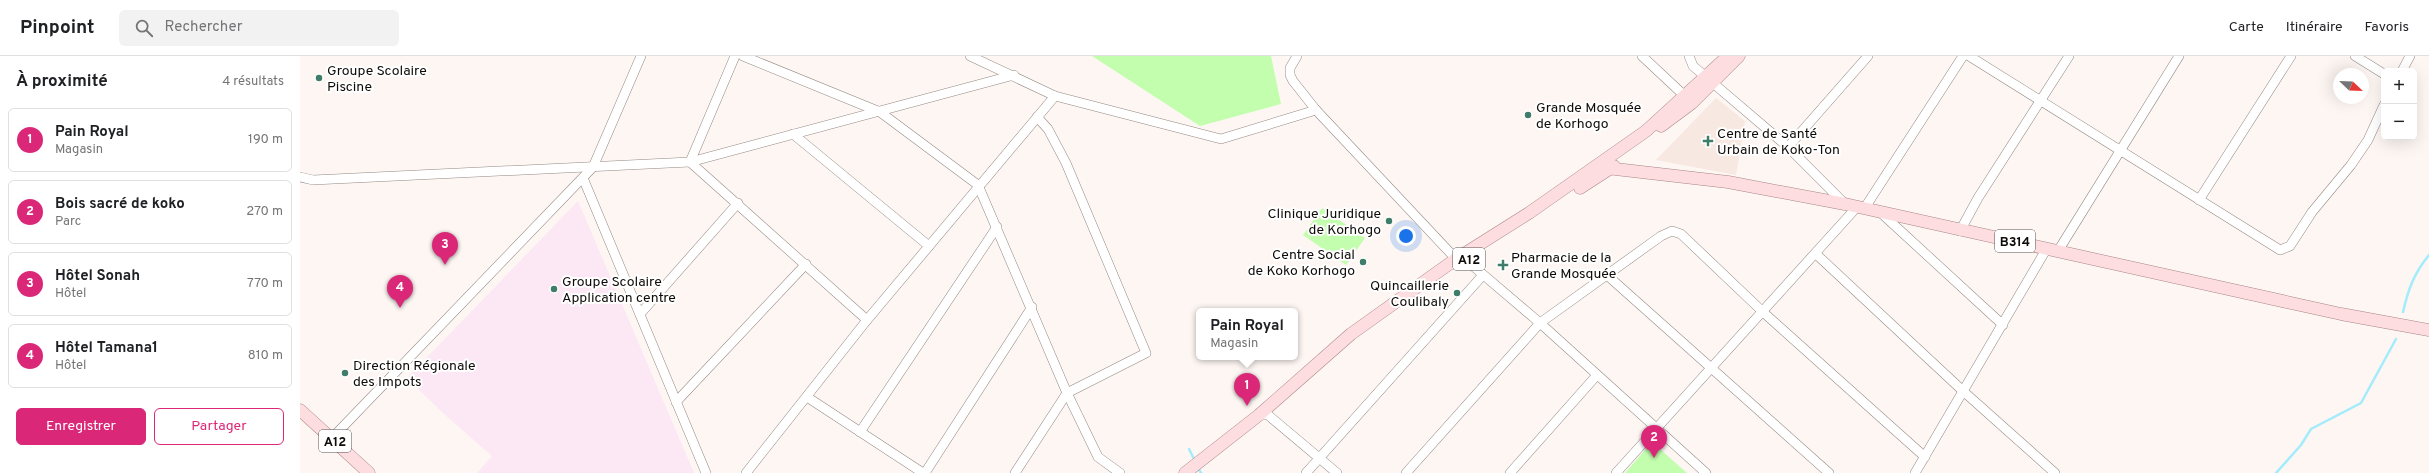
<!DOCTYPE html>
<html lang="fr">
<head>
<meta charset="utf-8">
<style>
	body { margin:0; font-family:Overpass,sans-serif; background:#f2f2f2; color:#202124 }
	.controls { position:absolute; right:12px; top:12px; display:grid; overflow:hidden; border-radius:6px; box-shadow:0 4px 16px #0002 }
	.controls button { width:36px; height:36px; display:grid; place-items:center; padding:0; border:0; border-bottom:1px solid #e0e0e0; background:#fff; color:#202124; font:20px sans-serif }
	.compass { position:absolute; left:2033px; top:12px; width:36px; height:36px; border-radius:50%; background:#fff; box-shadow:0 4px 16px #0002; rotate:113deg }
	.you { position:absolute; left:1106px; top:180px; width:14px; height:14px; margin:-10px; border:3px solid #fff; border-radius:50%; background:#1a73e8; box-shadow:0 0 0 6px #1a73e833 }
	.badge { display:grid; place-items:center; width:26px; height:26px; border-radius:50%; background:#db2777; color:#fff; font-size:13px; font-weight:700 }
	.pin { position:absolute; translate:-50% -33px; filter:drop-shadow(0 1px 2px #0008) }
	.pin::after { content:''; position:absolute; top:21px; width:14px; height:12px; background:inherit; clip-path:polygon(0 0,100% 0,50% 100%) }
	.popup { position:absolute; left:896px; top:252px; width:102px; height:52px; box-sizing:border-box; display:grid; place-content:center; border-radius:6px; background:#fff; filter:drop-shadow(0 1px 3px #0005); font-size:13px; white-space:nowrap; color:#757577 }
	.popup b { font-size:15px; color:#202124 }
	.popup::after { content:''; position:absolute; left:50%; top:100%; margin-left:-8px; border:8px solid transparent; border-top-color:#fff }
	.list { margin:0; padding:0; list-style:none }
	h2 { display:flex; justify-content:space-between; align-items:center; height:52px; margin:0; padding:0 16px; font-size:17px }
	h2 small { font-size:13px; font-weight:400; color:#757577 }
	.list li { display:grid; grid-template-columns:26px 1fr auto; gap:12px; align-items:center; box-sizing:border-box; height:64px; margin:0 8px 8px; padding:0 8px; border:1px solid #e0e0e0; border-radius:6px }
	.list b { display:block; font-size:15px; white-space:nowrap }
	.list p { margin:0; font-size:13px; white-space:nowrap; color:#757577 }
	.list em { font-size:13px; font-style:normal; color:#757577 }
	.actions { display:flex; gap:8px; padding:12px 16px }
	.actions a { flex:1; padding:9px 0; border:1px solid #db2777; border-radius:6px; text-align:center; font-size:14px; color:#db2777 }
	.actions .main { background:#db2777; color:#fff }
	.icon { flex:none; width:22px; height:22px; fill:none; stroke:currentColor; stroke-width:2; stroke-linecap:round; stroke-linejoin:round }
	.map { position:relative; flex:none; width:2129px; height:417px; overflow:hidden }
	header { display:flex; align-items:center; gap:24px; box-sizing:border-box; height:56px; padding:0 20px; background:#fff; border-bottom:1px solid #e0e0e0 }
	header strong { font-size:19px }
	nav { display:flex; gap:22px; margin-inline-start:auto; font-size:14px }
	.search { width:280px; height:36px; background:#f2f2f2; display:flex; align-items:center; gap:10px; box-sizing:border-box; padding:0 14px; border-radius:6px; color:#757577; font-size:15px }
	main { display:flex }
	aside { flex:1; background:#fff }
	.map>svg:first-child { display:block }
	.built { fill:#f8e8e2 }
	.education { fill:#fce7f5 }
	.green { fill:#c2feae }
	.lines { fill:none; stroke-linecap:round; stroke-linejoin:round }
	.stream { stroke:#a3ecfb; stroke-width:2.5 }
	.minor-casing { stroke:#948984; stroke-width:10 }
	.major-casing { stroke:#a98586; stroke-width:13 }
	.minor { stroke:#fff; stroke-width:9 }
	.major { stroke:#fddddf; stroke-width:12 }
	.poi-dot { fill:#3f7d6a; stroke:#fff; stroke-width:1.5 }
	.labels { text-anchor:middle; stroke-width:4; stroke-linejoin:round; paint-order:stroke }
	.shield { fill:#fff; stroke:#565453; stroke-width:1 }
	.shield-label { font-size:13px; font-weight:bold; fill:#0e0b09 }
	.poi-label { font-size:14px; fill:#0e0b09; stroke:#fff; text-anchor:start }
</style>
</head>
<body>
<header>
<strong>Pinpoint</strong>
<div class="search"><svg class="icon" aria-label="search" viewBox="0 0 24 24"><circle cx="10" cy="10" r="6"/><path d="M15 15l6 6"/></svg>Rechercher</div>
<nav><a>Carte</a><a>Itinéraire</a><a>Favoris</a></nav>
</header>
<main>
<aside>
<h2>À proximité<small>4 résultats</small></h2>
<ul class="list">
<li><span class="badge">1</span><div><b>Pain Royal</b><p>Magasin</p></div><em>190 m</em></li>
<li><span class="badge">2</span><div><b>Bois sacré de koko</b><p>Parc</p></div><em>270 m</em></li>
<li><span class="badge">3</span><div><b>Hôtel Sonah</b><p>Hôtel</p></div><em>770 m</em></li>
<li><span class="badge">4</span><div><b>Hôtel Tamana1</b><p>Hôtel</p></div><em>810 m</em></li>
</ul>
<div class="actions"><a class="main">Enregistrer</a><a>Partager</a></div>
</aside>
<div class="map">
<svg width="2129" height="417" viewBox="0 0 2129 417">
	<rect width="100%" height="100%" fill="#fdf6f3"/>
	<polygon class="built" points="1416,42 1445,65 1436,119 1356,104"/>
	<polygon class="education" points="278,145 394,417 177,417 192,400 144,358 107,322"/>
	<g class="green">
		<polygon points="792,0 971,0 981,48 900,70"/>
		<polygon points="1022,152 1065,182 1046,209 1003,179"/>
		<polygon points="1352,386 1387,417 1325,417"/>
	</g>
	<g class="lines">
		<g class="stream">
			<path d="M2103 256C2108 234 2114 217 2129 199"/>
			<polyline points="889,393 895,405"/>
			<polyline points="898,412 901,417"/>
			<polyline points="1976,417 2001,389 2011,373 2061,347 2096,283"/>
		</g>
		<defs>
			<g id="minor">
				<polyline points="435,0 390,106 567,264"/>
				<polyline points="443,0 580,56 678,129 767,337 798,401 820,417"/>
				<polyline points="670,0 755,40 921,83 1016,54"/>
				<polyline points="997,0 990,12 990,19 993,25 1016,54 1156,203 1166,204 1240,267 1406,417"/>
				<polyline points="1342,0 1389,44"/>
				<polyline points="1389,0 1393,10 1488,91 1545,148"/>
				<polyline points="1669,0 1980,194 1990,190 2012,156 2051,109 2068,84 2084,49"/>
				<polyline points="2055,0 2084,18"/>
				<polyline points="2102,15 2110,0"/>
				<polyline points="493,78 629,190"/>
				<polyline points="1488,91 1568,0"/>
				<polyline points="0,121 13,124 390,106 714,19"/>
				<polyline points="283,122 406,417"/>
				<polyline points="1899,144 1991,0"/>
				<polyline points="1564,153 1663,0"/>
				<polyline points="1580,156 1703,269"/>
				<polyline points="1660,175 1678,142 1769,0"/>
				<polyline points="1758,195 1879,0"/>
				<polyline points="1516,198 1663,335 1755,417"/>
				<polyline points="1308,220 1529,417"/>
				<polyline points="340,258 438,147"/>
				<polyline points="507,341 623,417"/>
				<polyline points="376,346 506,208"/>
				<polyline points="959,359 968,359 1037,417"/>
				<polyline points="560,376 697,171"/>
				<polyline points="32,382 293,111 341,0"/>
				<polyline points="446,417 567,264 755,40"/>
				<polyline points="625,417 732,251"/>
				<polyline points="715,417 767,337 846,297 766,107 748,73 737,61"/>
				<polyline points="1006,417 1183,219"/>
				<polyline points="1106,417 1240,267 1361,180 1372,175 1381,178 1463,256 1625,401"/>
				<polyline points="1210,417 1297,319"/>
				<polyline points="1316,417 1557,151"/>
				<polyline points="1615,417 1747,192"/>
			</g>
			<g id="major">
				<polyline points="1361,70 1392,47 1439,0"/>
				<polyline points="1298,111 1428,126 1545,148 2041,258 2129,274"/>
				<polyline points="1280,132 1314,110"/>
				<polyline points="0,354 69,417"/>
				<polyline points="885,417 959,359 1051,278 1156,203 1229,157 1346,75 1428,0"/>
			</g>
		</defs>
		<use href="#minor" class="minor-casing"/>
		<use href="#major" class="major-casing"/>
		<use href="#minor" class="minor"/>
		<use href="#major" class="major"/>
	</g>
	<g class="poi-dot">
		<circle cx="19" cy="22" r="4"/>
		<circle cx="1228" cy="59" r="4"/>
		<path d="M1406 79h4v4h4v4h-4v4h-4v-4h-4v-4h4z"/>
		<circle cx="1089" cy="165" r="4"/>
		<circle cx="1063" cy="206" r="4"/>
		<path d="M1201 203h4v4h4v4h-4v4h-4v-4h-4v-4h4z"/>
		<circle cx="254" cy="233" r="4"/>
		<circle cx="1157" cy="237" r="4"/>
		<circle cx="45" cy="317" r="4"/>
	</g>
	<g class="labels">
		<g class="shield">
			<rect x="1695" y="174" width="40" height="22" rx="3"/>
			<rect x="1153" y="192" width="32" height="22" rx="3"/>
			<rect x="19" y="374" width="32" height="22" rx="3"/>
		</g>
		<g class="shield-label">
			<text x="1715" y="190">B314</text>
			<text x="1169" y="208">A12</text>
			<text x="35" y="390">A12</text>
		</g>
		<g class="poi-label">
			<text x="27" y="19">Groupe Scolaire<tspan x="27" dy="16">Piscine</tspan></text>
			<text x="1236" y="56">Grande Mosquée<tspan x="1236" dy="16">de Korhogo</tspan></text>
			<text x="1417" y="82">Centre de Santé<tspan x="1417" dy="16">Urbain de Koko-Ton</tspan></text>
			<text x="1081" y="162" text-anchor="end">Clinique Juridique<tspan x="1081" dy="16">de Korhogo</tspan></text>
			<text x="1055" y="203" text-anchor="end">Centre Social<tspan x="1055" dy="16">de Koko Korhogo</tspan></text>
			<text x="1211" y="206">Pharmacie de la<tspan x="1211" dy="16">Grande Mosquée</tspan></text>
			<text x="262" y="230">Groupe Scolaire<tspan x="262" dy="16">Application centre</tspan></text>
			<text x="1149" y="234" text-anchor="end">Quincaillerie<tspan x="1149" dy="16">Coulibaly</tspan></text>
			<text x="53" y="314">Direction Régionale<tspan x="53" dy="16">des Impots</tspan></text>
		</g>
	</g>
</svg>
<div class="controls">
<button>+</button>
<button>−</button>
</div>
<svg class="compass" viewBox="-18 -18 36 36"><path d="M0-13l5 13h-10z" fill="#e53935"/><path d="M0 13l5-13h-10z" fill="#757577"/></svg>
<div class="you"></div>
<div class="pin badge" style="left:947px;top:350px">1</div>
<div class="popup"><b>Pain Royal</b>Magasin</div>
<div class="pin badge" style="left:1354px;top:402px">2</div>
<div class="pin badge" style="left:145px;top:209px">3</div>
<div class="pin badge" style="left:100px;top:252px">4</div>
</div>
</main>
</body>
</html>
